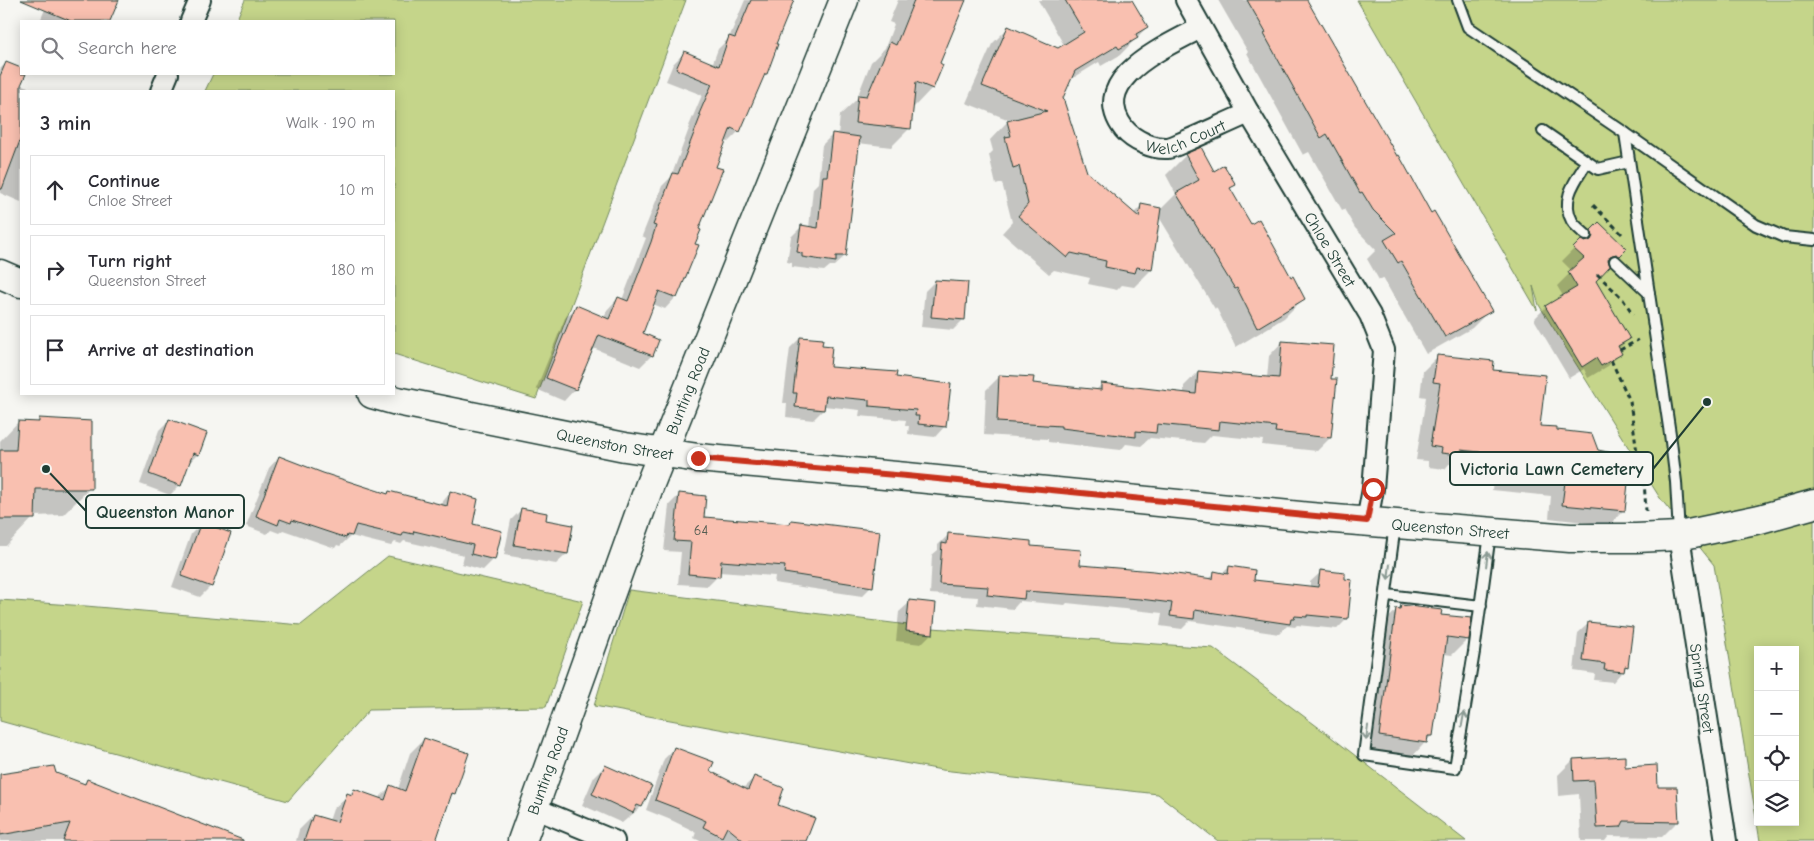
<!DOCTYPE html>
<html lang="en">
<head>
<meta charset="utf-8">
<style>
	body { margin:0; font-family:"Comic Neue",sans-serif; background:#f7f7f7; color:#2b2b33 }
	.controls { position:absolute; right:15px; bottom:15px; display:grid; overflow:hidden; border-radius:0px; box-shadow:0 2px 12px #0003 }
	.controls button { width:45px; height:45px; display:grid; place-items:center; padding:0; border:0; border-bottom:1px solid #e1e1e2; background:#fff; color:#2b2b33; font:25px sans-serif }
	.stop { position:absolute; width:15px; height:15px; margin:-11px; border:4px solid #c8321e; border-radius:50%; background:#fff }
	.stop.end { background:#c8321e; border-color:#fff; box-shadow:0 1px 5px #0008 }
	.list { margin:0; padding:0; list-style:none }
	h2 { display:flex; justify-content:space-between; align-items:center; height:65px; margin:0; padding:0 20px; font-size:21px }
	h2 small { font-size:16px; font-weight:400; color:#7c7c81 }
	.list li { display:grid; grid-template-columns:32px 1fr auto; gap:15px; align-items:center; box-sizing:border-box; height:70px; margin:0 10px 10px; padding:0 10px; border:1px solid #e1e1e2; border-radius:0px }
	.list b { display:block; font-size:19px; white-space:nowrap }
	.list p { margin:0; font-size:16px; white-space:nowrap; color:#7c7c81 }
	.list em { font-size:16px; font-style:normal; color:#7c7c81 }
	.icon { flex:none; width:28px; height:28px; fill:none; stroke:currentColor; stroke-width:2; stroke-linecap:round; stroke-linejoin:round }
	.map { position:relative; flex:none; width:1814px; height:841px; overflow:hidden }
	.search { position:absolute; background:#fff; box-shadow:0 2px 12px #0003; left:20px; top:20px; width:375px; height:55px; display:flex; align-items:center; gap:12px; box-sizing:border-box; padding:0 18px; border-radius:0px; color:#7c7c81; font-size:19px }
	.panel { position:absolute; background:#fff; box-shadow:0 2px 12px #0003; left:20px; top:90px; width:375px; height:305px; border-radius:0px }
	.map>svg:first-child { display:block }
	.green { fill:#c5d58a; stroke:#72895f; fill-rule:evenodd }
	.shadow { fill:#0003 }
	.building { fill:#f9c0b0; stroke:#1f3d34 }
	.lines { fill:none; stroke-linecap:round; stroke-linejoin:round }
	.lane-casing { stroke:#1f3d34; stroke-width:14 }
	.street-casing { stroke:#1f3d34; stroke-width:24 }
	.secondary-casing { stroke:#1f3d34; stroke-width:31 }
	.path { stroke:#1f3d34; stroke-width:3; stroke-dasharray:5 4; stroke-linecap:butt }
	.lane { stroke:#f6f6f2; stroke-width:10 }
	.street { stroke:#f6f6f2; stroke-width:20 }
	.secondary { stroke:#f6f6f2; stroke-width:28 }
	.oneway { stroke:#8a9a93 }
	.route { stroke:#c8321e; stroke-width:6 }
	.labels { text-anchor:middle; stroke-width:4.5; stroke-linejoin:round; paint-order:stroke }
	.number-label { font-size:14px; fill:#565e53 }
	.street-label { font-size:16px; fill:#1f3d34; stroke:#f6f6f2 }
	.leader { fill:none; stroke:#1f3d34; stroke-width:2 }
	.callout-dot { fill:#1f3d34; stroke:#f6f6f2; stroke-width:2 }
	.callout { fill:#f6f6f2; stroke:#1f3d34; stroke-width:2 }
	.callout-label { font-size:18px; text-anchor:middle; font-weight:bold; fill:#1f3d34 }
</style>
</head>
<body>
<div class="map">
<svg width="1814" height="841" viewBox="0 0 1814 841">
	<rect width="100%" height="100%" fill="#f6f6f2"/>
	<filter id="ink" filterUnits="userSpaceOnUse"><feTurbulence type="fractalNoise" baseFrequency=".02" numOctaves="2"/><feDisplacementMap in="SourceGraphic" scale="10" xChannelSelector="R" yChannelSelector="G"/><feConvolveMatrix kernelMatrix="1 2 1 2 8 2 1 2 1" color-interpolation-filters="sRGB"/></filter>
	<g filter="url(#ink)">
		<g class="green">
			<polygon points="245,0 686,0 536,399 394,354 394,91 205,91 213,74 394,74 394,21 236,21"/>
			<path d="M1357 0H1814V841H1760L1714 565 1660 498 1539 305 1533 286 1537 310ZM1758 650H1795V822H1758Z"/>
			<polygon points="388,556 583,601 546,707 369,710 288,801 0,721 0,600 86,606 301,625"/>
			<polygon points="629,590 932,628 1213,648 1326,733 1466,841 1218,841 1158,794 942,770 594,706"/>
		</g>
		<g class="shadow">
			<polygon points="49,0 117,0 109,21 40,21"/>
			<polygon points="745,0 790,0 766,74 762,77 739,131 728,142 725,141 714,168 676,297 665,309 653,304 641,334 652,355 640,367 593,348 575,389 564,401 536,389 565,318 577,307 604,318 607,310 618,298 622,300 646,238 642,236 662,186 671,177 690,126 689,126 702,95 666,81 673,64 684,53 712,65 718,49 729,38"/>
			<polygon points="898,0 965,0 939,64 932,88 914,107 912,106 910,128 891,147 858,143 845,256 834,266 830,266 824,271 792,267 792,263 787,262 791,237 801,227 809,228 813,188 818,183 822,145 833,134 838,135 840,115 856,100 871,62 885,48 894,24 889,22"/>
			<polygon points="1038,0 1130,0 1147,27 1120,55 1101,66 1099,62 1070,80 1062,98 1086,173 1133,214 1142,205 1161,209 1176,194 1166,175 1186,155 1234,184 1229,189 1250,226 1304,298 1284,318 1236,347 1216,307 1215,309 1159,217 1151,270 1134,287 1122,285 1117,290 1088,284 1090,278 1054,270 1049,274 1002,233 1012,222 1002,183 996,185 989,155 993,151 990,140 1007,122 1012,121 966,103 992,44 1009,27 1058,49 1064,45"/>
			<polygon points="1218,0 1305,0 1430,215 1490,310 1472,328 1426,354 1383,278 1379,280 1367,259 1376,250 1355,228 1344,209 1342,210 1309,152 1303,155 1247,53 1248,52"/>
			<polygon points="6,63 21,70 21,74 24,74 20,84 28,87 27,91 21,91 21,105 15,120 21,122 21,202 0,193 0,69"/>
			<polygon points="1599,224 1625,249 1594,281 1629,339 1618,349 1621,353 1608,366 1588,378 1584,369 1569,378 1534,319 1546,307 1563,296 1557,286 1572,271 1562,261"/>
			<polygon points="935,281 964,319 953,330 921,327 925,291"/>
			<polygon points="800,338 821,346 828,368 895,378 945,426 935,437 908,434 909,426 905,426 906,420 859,416 860,410 824,406 823,410 813,420 786,417 787,403 783,403 790,348"/>
			<polygon points="1282,342 1329,380 1330,438 1317,451 1262,445 1263,440 1212,435 1204,443 1150,438 1141,446 1126,444 1121,450 1048,442 1048,439 984,435 986,390 999,377 1032,384 1095,391 1102,384 1184,394 1184,386 1198,372 1267,378 1269,356"/>
			<polygon points="1437,357 1492,371 1539,427 1555,432 1623,511 1609,525 1549,518 1551,496 1492,490 1494,469 1449,464 1445,469 1428,467 1428,461 1416,460 1426,397 1420,396 1423,371"/>
			<polygon points="39,420 90,488 63,515 34,516 33,518 6,546 0,546 0,441 18,422 36,423"/>
			<polygon points="169,420 198,454 188,464 180,485 170,495 140,484 159,430"/>
			<polygon points="279,457 322,474 387,495 389,492 439,506 450,493 494,559 483,570 462,564 464,555 404,541 401,544 395,542 391,546 351,536 340,546 337,545 335,548 283,530 279,533 271,530 267,534 246,526 269,468"/>
			<polygon points="679,495 703,518 788,525 791,521 872,586 862,596 774,583 775,576 719,572 718,576 708,586 678,584 681,552 664,551 669,505"/>
			<polygon points="521,510 545,521 567,554 556,564 504,555 511,520"/>
			<polygon points="201,524 211,586 200,597 172,587 191,534"/>
			<polygon points="948,535 1029,547 1078,566 1208,580 1215,573 1222,574 1229,567 1252,581 1310,588 1310,582 1321,572 1347,619 1337,629 1297,625 1295,627 1287,626 1279,634 1190,621 1182,629 1160,626 1162,613 1067,603 1065,605 1020,601 1013,609 977,605 978,597 930,594 932,555 938,550 938,545"/>
			<polygon points="910,602 932,633 921,644 896,641 899,612"/>
			<polygon points="1401,606 1440,616 1468,639 1452,655 1444,654 1431,736 1411,758 1365,752 1381,625"/>
			<polygon points="1589,623 1627,666 1613,682 1594,680 1595,674 1574,671 1578,633"/>
			<polygon points="424,739 454,793 449,798 435,841 296,841 299,830 313,816 329,821 333,809 354,790 378,799 390,787 398,789 410,753"/>
			<polygon points="674,749 709,772 743,788 754,778 805,841 721,841 718,839 716,841 700,841 694,838 696,832 671,820 646,810 664,759"/>
			<polygon points="1573,760 1624,768 1657,789 1678,821 1662,837 1609,836 1605,841 1581,841 1579,794 1559,796 1558,775"/>
			<polygon points="605,766 641,807 622,823 582,805 594,777"/>
			<polygon points="55,774 83,784 88,780 243,841 0,841 0,775"/>
		</g>
		<g class="building">
			<polygon points="21,0 119,0 110,21 71,21"/>
			<polygon points="751,0 794,0 776,44 778,44 767,74 765,74 740,132 731,128 716,167 723,169 699,229 701,230 695,244 699,245 677,298 659,291 643,333 659,340 653,356 599,335 576,390 546,378 576,305 609,319 618,297 628,301 651,242 656,226 653,225 673,173 678,174 701,115 699,114 712,84 676,69 684,51 719,66 729,36 735,38"/>
			<polygon points="914,0 966,0 940,63 943,65 933,89 916,82 911,129 855,123 858,95 867,96 890,42 896,45"/>
			<polygon points="1065,0 1132,0 1148,27 1136,34 1138,38 1119,49 1117,46 1075,71 1063,98 1087,172 1139,217 1141,204 1161,208 1152,270 1137,267 1135,273 1105,267 1106,261 1071,253 1067,258 1018,216 1028,204 1019,166 1013,168 1005,137 1011,136 1007,121 1047,111 982,86 1008,26 1058,48 1084,32"/>
			<polygon points="1247,0 1307,0 1397,156 1399,155 1431,213 1434,211 1492,311 1445,337 1401,261 1398,263 1384,240 1396,233 1373,210 1362,192 1360,193 1327,134 1321,138 1264,34 1266,33"/>
			<polygon points="6,62 21,68 21,74 26,74 21,85 21,138 2,189 0,189 0,76"/>
			<polygon points="832,133 860,137 846,256 836,256 836,262 802,257 802,253 797,252 801,225 818,228 823,176 827,176"/>
			<polygon points="1201,147 1214,171 1224,165 1236,185 1230,188 1251,224 1259,219 1291,277 1293,276 1305,299 1257,328 1237,288 1235,289 1176,193 1199,180 1185,154"/>
			<polygon points="1599,222 1627,249 1620,256 1616,254 1610,256 1608,260 1610,266 1596,281 1630,339 1618,346 1622,354 1601,366 1596,358 1582,367 1545,306 1577,287 1568,272 1584,258 1573,248 1581,240 1585,242 1591,240 1593,236 1591,230"/>
			<polygon points="935,280 968,282 965,320 931,317"/>
			<polygon points="800,337 823,339 822,345 832,346 830,367 897,372 896,377 951,384 946,427 918,424 919,416 915,416 916,410 869,406 869,400 826,396 824,410 795,407 797,393 793,393"/>
			<polygon points="1282,341 1334,345 1331,379 1337,379 1331,438 1275,432 1276,427 1220,421 1219,430 1157,424 1156,433 1136,431 1136,437 1061,428 1061,426 997,422 999,375 1034,377 1033,383 1101,390 1101,383 1196,394 1198,371 1279,378"/>
			<polygon points="1437,355 1494,361 1493,370 1546,375 1540,426 1557,427 1557,430 1592,434 1598,450 1618,454 1628,483 1625,511 1562,505 1565,482 1506,476 1508,455 1461,450 1460,455 1441,453 1442,448 1430,446 1440,383 1433,382"/>
			<polygon points="39,418 92,421 92,489 36,489 35,519 0,519 0,450 16,450 18,421 39,422"/>
			<polygon points="169,419 207,433 199,455 193,453 181,486 149,474"/>
			<polygon points="279,456 323,473 388,494 389,491 447,506 450,491 478,499 473,524 502,531 495,560 471,554 473,545 414,531 413,534 404,532 402,536 356,525 352,536 347,535 346,538 292,520 291,523 280,519 278,525 256,516"/>
			<polygon points="679,493 706,496 704,517 790,524 791,520 880,531 873,587 784,573 785,566 721,561 720,577 688,574 691,542 674,541"/>
			<polygon points="521,508 547,513 546,520 573,525 568,554 514,545"/>
			<polygon points="201,522 231,533 212,587 181,576"/>
			<polygon points="948,533 1031,541 1031,546 1081,550 1080,565 1154,571 1213,579 1214,571 1228,574 1229,566 1255,570 1254,580 1318,587 1320,570 1345,573 1345,579 1352,580 1348,619 1307,615 1307,617 1295,616 1294,619 1291,619 1290,624 1195,610 1194,619 1170,616 1172,603 1140,599 1025,591 1024,599 987,595 988,587 939,584 942,543 947,544"/>
			<polygon points="909,600 936,603 933,634 906,631"/>
			<polygon points="1401,605 1442,610 1441,615 1472,618 1469,640 1447,637 1433,736 1428,736 1427,743 1379,736 1396,608 1400,609"/>
			<polygon points="1588,622 1633,627 1628,667 1625,666 1624,672 1604,670 1605,664 1583,661"/>
			<polygon points="424,738 469,753 455,794 452,793 436,841 304,841 313,815 337,822 347,793 352,795 354,789 385,800 390,785 405,791"/>
			<polygon points="674,747 714,762 710,771 748,790 754,776 784,788 778,805 815,818 806,841 744,841 727,827 722,837 703,827 706,821 681,810 655,800"/>
			<polygon points="1625,756 1625,767 1657,765 1658,787 1677,787 1679,822 1624,821 1621,827 1597,828 1594,780 1574,781 1573,759"/>
			<polygon points="605,765 652,786 642,807 637,805 633,813 592,794"/>
			<polygon points="54,766 56,773 85,784 87,779 243,840 243,841 63,841 70,823 0,835 0,774"/>
		</g>
		<g class="lines">
			<defs>
				<g id="lane">
					<polyline points="1458,0 1468,27 1625,133 1756,225 1784,237 1814,240"/>
					<polyline points="1543,131 1598,169 1629,162"/>
					<polyline points="1625,133 1670,434 1676,482 1679,534"/>
					<path d="M1586 235C1582 231 1575 226 1572 221 1560 199 1576 180 1587 162"/>
					<polyline points="1615,261 1649,293"/>
					<polyline points="1395,525 1364,755 1455,768 1474,652 1490,534"/>
					<polyline points="1387,595 1481,606"/>
				</g>
				<g id="street">
					<path id="s1" d="M1186 0 1249 113 1370 315 1384 350 1373 489 1367 521"/>
					<polyline points="191,21 200,0"/>
					<path id="s2" d="M1200 28C1166 47 1086 79 1124 129 1134 141 1153 149 1168 148 1174 147 1181 143 1186 141 1207 132 1228 122 1249 113"/>
					<polyline points="161,91 168,74"/>
					<path id="s3" d="M1679 536 1726 841"/>
					<polyline points="534,808 614,841"/>
				</g>
				<g id="secondary">
					<polyline points="0,274 21,283"/>
					<path id="s4" d="M372 394 397 401 625 447 698 458 907 477 1310 517 1570 538H1636L1679 536 1760 519 1814 504"/>
					<path id="s5" d="M522 841 650 484 844 0"/>
				</g>
			</defs>
			<use href="#lane" class="lane-casing"/>
			<use href="#street" class="street-casing"/>
			<use href="#secondary" class="secondary-casing"/>
			<g class="path">
				<polyline points="1593,205 1623,235"/>
				<polyline points="1597,274 1622,298 1633,314"/>
				<polyline points="1620,350 1638,340"/>
				<polyline points="1611,360 1630,401 1638,460 1644,481 1646,511"/>
			</g>
			<use href="#lane" class="lane"/>
			<use href="#street" class="street"/>
			<use href="#secondary" class="secondary"/>
		</g>
		<defs><path id="oneway-shaft" d="M-6 0H5M1.5-3L5.5 0L1.5 3" fill="none" stroke-width="1.6" stroke-linecap="round" stroke-linejoin="round" transform="scale(1.25)"/></defs>
		<g class="oneway">
			<use href="#oneway-shaft" transform="translate(1487 559) rotate(-83)"/>
			<use href="#oneway-shaft" transform="translate(1389 572) rotate(97)"/>
			<use href="#oneway-shaft" transform="translate(1463 719) rotate(-80)"/>
			<use href="#oneway-shaft" transform="translate(1367 733) rotate(98)"/>
		</g>
	</g>
	<g class="lines" filter="url(#ink)">
		<polyline class="route" points="698,458 907,476 1367,521 1373,489"/>
	</g>
	<g class="labels">
		<g class="number-label">
			<text x="701" y="535">64</text>
		</g>
		<g class="street-label">
			<text dy="6" stroke="none"><textPath href="#s2" startOffset="216">Welch Court</textPath></text>
			<text dy="6" stroke="none"><textPath href="#s1" startOffset="288">Chloe Street</textPath></text>
			<text dy="6" stroke="none"><textPath href="#s5" startOffset="480">Bunting Road</textPath></text>
			<text dy="6" stroke="none"><textPath href="#s4" startOffset="248">Queenston Street</textPath></text>
			<text dy="6" stroke="none"><textPath href="#s4" startOffset="1088">Queenston Street</textPath></text>
			<text dy="6" stroke="none"><textPath href="#s3" startOffset="154">Spring Street</textPath></text>
			<text dy="6" stroke="none"><textPath href="#s5" startOffset="75">Bunting Road</textPath></text>
		</g>
	</g>
	<path class="leader" d="M1707 402L1653 469M46 469L86 511"/>
	<g class="callout-dot">
		<circle cx="1707" cy="402" r="5"/>
		<circle cx="46" cy="469" r="5"/>
	</g>
	<g class="callout">
		<rect x="1450" y="452" width="203" height="33" rx="5"/>
		<rect x="86" y="495" width="158" height="33" rx="5"/>
	</g>
	<g class="callout-label">
		<text x="1552" y="475">Victoria Lawn Cemetery</text>
		<text x="165" y="518">Queenston Manor</text>
	</g>
</svg>
<div class="controls">
<button>+</button>
<button>−</button>
<button><svg class="icon" aria-label="locate" viewBox="0 0 24 24"><circle cx="12" cy="12" r="6"/><path d="M12 2v4M12 18v4M2 12h4M18 12h4"/></svg></button>
<button><svg class="icon" aria-label="layers" viewBox="0 0 24 24"><path d="M12 4l9 5-9 5-9-5zM3 14l9 5 9-5"/></svg></button>
</div>
<div class="stop" style="left:1373px;top:489px"></div>
<div class="stop end" style="left:698px;top:458px"></div>
<div class="search"><svg class="icon" aria-label="search" viewBox="0 0 24 24"><circle cx="10" cy="10" r="6"/><path d="M15 15l6 6"/></svg>Search here</div>
<section class="panel">
<h2>3 min<small>Walk · 190 m</small></h2>
<ul class="list">
<li><svg class="icon" aria-label="ahead" viewBox="0 0 24 24"><path d="M12 20V5M6 11l6-6 6 6"/></svg><div><b>Continue</b><p>Chloe Street</p></div><em>10 m</em></li>
<li><svg class="icon" aria-label="right" viewBox="0 0 24 24"><path d="M7 20v-9h11M14 6l5 5-5 5"/></svg><div><b>Turn right</b><p>Queenston Street</p></div><em>180 m</em></li>
<li><svg class="icon" aria-label="arrive" viewBox="0 0 24 24"><path d="M6 21V4h12l-3 4 3 4H6"/></svg><div><b>Arrive at destination</b></div></li>
</ul>
</section>
</div>
</body>
</html>
